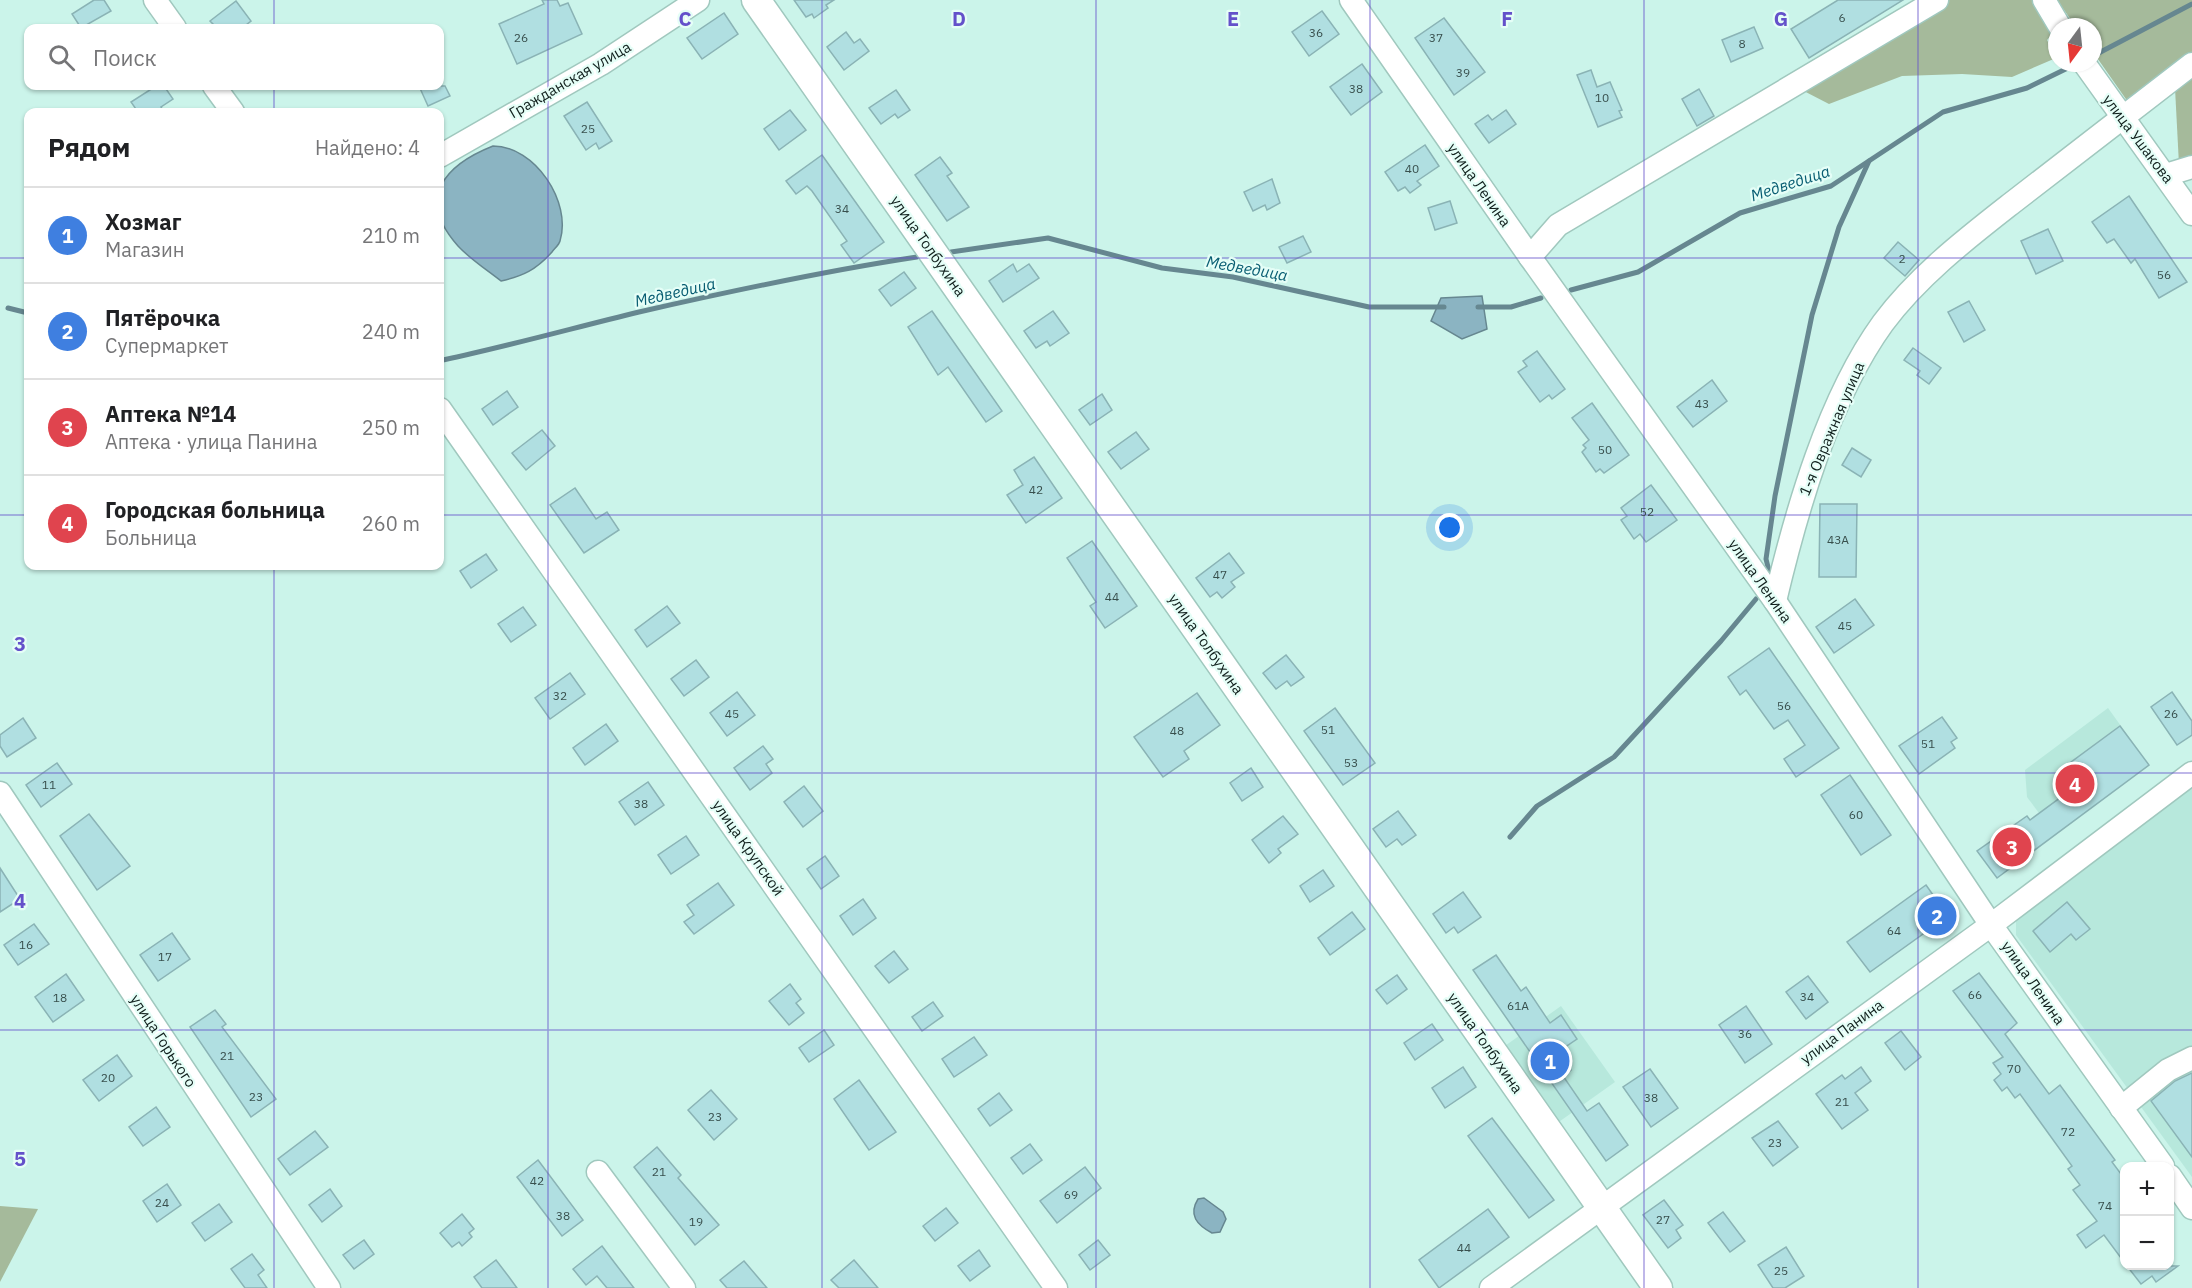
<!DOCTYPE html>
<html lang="ru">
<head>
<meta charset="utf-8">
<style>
	body { margin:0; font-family:"IBM Plex Sans",sans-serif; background:#f6f6f6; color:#202124 }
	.controls { position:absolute; right:18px; bottom:18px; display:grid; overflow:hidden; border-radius:12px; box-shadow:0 2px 4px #0004 }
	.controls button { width:54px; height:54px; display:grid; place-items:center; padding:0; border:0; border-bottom:2px solid #e0e0e0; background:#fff; color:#202124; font:30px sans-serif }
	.compass { position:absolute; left:2048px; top:18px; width:54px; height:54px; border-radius:50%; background:#fff; box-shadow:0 2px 4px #0004; rotate:195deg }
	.you { position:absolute; left:1450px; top:528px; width:21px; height:21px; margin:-15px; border:4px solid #fff; border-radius:50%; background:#1a73e8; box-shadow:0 0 0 9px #1a73e833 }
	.badge { display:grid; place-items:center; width:39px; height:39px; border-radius:50%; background:#6451ca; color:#fff; font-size:20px; font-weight:700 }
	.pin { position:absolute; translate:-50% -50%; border:3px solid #fff; box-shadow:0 2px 6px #0006 }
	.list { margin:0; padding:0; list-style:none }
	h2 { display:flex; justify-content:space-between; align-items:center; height:78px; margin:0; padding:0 24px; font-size:26px }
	h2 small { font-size:20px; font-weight:400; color:#757577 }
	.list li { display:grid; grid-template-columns:39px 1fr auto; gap:18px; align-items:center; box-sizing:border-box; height:96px; padding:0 24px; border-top:2px solid #e0e0e0 }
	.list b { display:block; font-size:22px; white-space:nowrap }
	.list p { margin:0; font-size:20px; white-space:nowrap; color:#757577 }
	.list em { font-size:20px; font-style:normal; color:#757577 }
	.icon { flex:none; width:33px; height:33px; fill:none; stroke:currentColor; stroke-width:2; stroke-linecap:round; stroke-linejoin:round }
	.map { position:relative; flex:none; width:2192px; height:1288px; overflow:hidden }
	.search { position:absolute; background:#fff; box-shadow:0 2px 4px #0004; left:24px; top:24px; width:420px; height:66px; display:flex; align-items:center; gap:15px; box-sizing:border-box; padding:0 21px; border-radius:12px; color:#757577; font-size:22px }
	.panel { position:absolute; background:#fff; box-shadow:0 2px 4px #0004; left:24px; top:108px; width:420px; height:462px; border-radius:12px }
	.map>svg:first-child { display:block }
	.built { fill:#b7e8dc }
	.forest { fill:#a5ba9b }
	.water { fill:#8bb4c2; stroke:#668790; stroke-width:1.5 }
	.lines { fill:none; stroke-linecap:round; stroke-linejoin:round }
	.stream { stroke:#668790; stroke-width:5 }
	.building { fill:#b0dfe1; stroke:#8ab3b5; stroke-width:1.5 }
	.minor-casing { stroke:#a0c8be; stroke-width:25 }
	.major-casing { stroke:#a0c8be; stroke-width:31 }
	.minor { stroke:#fff; stroke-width:22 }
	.major { stroke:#fff; stroke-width:28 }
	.grid { fill:none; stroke:#6451ca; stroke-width:1.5; stroke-opacity:0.55 }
	.labels { text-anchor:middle; stroke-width:4.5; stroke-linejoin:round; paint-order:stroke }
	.number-label { font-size:12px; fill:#384f4d }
	.street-label { font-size:15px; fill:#101f1c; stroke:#e5fef7 }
	.water-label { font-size:16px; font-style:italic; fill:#085d72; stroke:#e5fef7 }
	.grid-label { font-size:20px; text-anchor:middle; font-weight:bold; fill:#6451ca; stroke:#e5fef7; stroke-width:4.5; stroke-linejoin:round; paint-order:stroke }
</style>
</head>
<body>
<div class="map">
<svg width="2192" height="1288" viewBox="0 0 2192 1288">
	<rect width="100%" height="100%" fill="#cbf4ea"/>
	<g class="built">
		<polygon points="2108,708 2149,765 2054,833 2027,797 2025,770"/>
		<polygon points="2192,786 2192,1177 2016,935 2016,918"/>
		<polygon points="1561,1006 1615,1082 1556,1124 1502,1048"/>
	</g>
	<g class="forest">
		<polygon points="1948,0 2035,0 2055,31 2047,40 2056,58 2012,77 1962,74 1902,76 1829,104 1798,88"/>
		<polygon points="2057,0 2192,0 2192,53 2128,102 2093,52 2093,27 2076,27"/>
		<polygon points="2192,75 2192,160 2179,165 2175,88"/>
		<polygon points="0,1206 38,1209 0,1282"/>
	</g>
	<g class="water">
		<path d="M493 146C535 146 572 202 560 241 559 245 554 249 552 252 536 270 523 276 501 281 487 270 470 259 458 246 415 198 445 165 493 146Z"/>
		<polygon points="1482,296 1487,329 1462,339 1431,321 1441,298"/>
		<path d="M1204 1198 1223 1212 1226 1219 1220 1232 1212 1233C1197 1225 1188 1215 1198 1199Z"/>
	</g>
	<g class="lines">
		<g class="stream">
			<polyline points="2093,56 2192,4"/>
			<polyline points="951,252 1048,238 1162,268 1233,277 1369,307 1444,307"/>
			<polyline points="1571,290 1638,272 1740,213 1831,186 1943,112 2027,88 2078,63"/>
			<polyline points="1478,307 1511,307 1541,298"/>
			<polyline points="8,308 28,313"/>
			<path d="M440 358 443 360C509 346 573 328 639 312 731 291 824 271 917 257"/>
			<polyline points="1771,579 1766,559 1775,496 1812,315 1839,227 1869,161"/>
			<polyline points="1510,837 1537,806 1614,757 1721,641 1756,599"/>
		</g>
	</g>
	<g class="building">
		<polygon points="94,0 104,0 111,11 81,28 72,14"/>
		<polygon points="542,0 557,0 560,6 568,3 582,34 517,64 499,24 544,4"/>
		<polygon points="794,0 834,0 826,5 828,8 814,18 812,14 806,17"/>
		<polygon points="1838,0 1903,0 1809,58 1791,29"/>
		<polygon points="236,1 251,21 242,28 217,28 210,21"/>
		<polygon points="1322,11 1339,34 1309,56 1292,32"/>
		<polygon points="724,13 738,34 702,59 687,38"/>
		<polygon points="1444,18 1485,72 1454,95 1415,38"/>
		<polygon points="1754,27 1763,48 1731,62 1722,40"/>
		<polygon points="846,32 854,43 860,39 869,51 844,70 827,47"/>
		<polygon points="1362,64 1382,92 1351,115 1330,87"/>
		<polygon points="1591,70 1597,87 1610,82 1622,110 1619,111 1622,117 1598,127 1577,75"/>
		<polygon points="156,86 164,86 173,99 161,107 164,112 138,112 131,102"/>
		<polygon points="419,86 445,86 450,96 428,106"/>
		<polygon points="1699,89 1714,116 1697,126 1682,99"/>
		<polygon points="896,90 910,110 898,118 895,114 881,124 869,108"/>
		<polygon points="587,102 612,141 599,149 596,143 586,150 564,116"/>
		<polygon points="790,110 806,130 779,150 764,129"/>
		<polygon points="1506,110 1516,124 1489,143 1475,124 1488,115 1492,120"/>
		<polygon points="1425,145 1439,166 1417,181 1421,185 1410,193 1405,187 1398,191 1385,172"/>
		<polygon points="822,155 884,242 854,263 841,245 847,241 812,191 807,186 796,194 786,181"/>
		<polygon points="940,157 952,173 947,176 969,207 947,221 915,175"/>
		<polygon points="1272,179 1280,203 1267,210 1265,205 1253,211 1244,192"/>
		<polygon points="2129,196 2187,282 2159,298 2135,259 2131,263 2114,239 2107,243 2092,222"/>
		<polygon points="1450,201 1457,223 1435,230 1428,208"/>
		<polygon points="2048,229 2063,261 2036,274 2021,241"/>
		<polygon points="1303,236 1311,252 1287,263 1279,247"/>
		<polygon points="1898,242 1919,260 1905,276 1884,258"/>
		<polygon points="1013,264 1017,272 1029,264 1039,278 1003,302 989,281"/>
		<polygon points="904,272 916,288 891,306 879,290"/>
		<polygon points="1969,301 1985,330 1964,342 1948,312"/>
		<polygon points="932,311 1002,411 986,422 948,367 938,375 908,327"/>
		<polygon points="1053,311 1069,333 1050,346 1047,341 1036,348 1024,331"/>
		<polygon points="1913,348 1941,368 1929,384 1917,375 1920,371 1904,360"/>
		<polygon points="1537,351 1565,389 1552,399 1549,395 1540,402 1518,372 1527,366 1523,361"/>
		<polygon points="1712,380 1727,401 1693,427 1677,407"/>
		<polygon points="507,391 518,407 493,425 482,409"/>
		<polygon points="1102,394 1112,410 1090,425 1079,410"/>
		<polygon points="1592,403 1629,455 1604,473 1600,469 1596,472 1582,452 1586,448 1583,445 1589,440 1572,418"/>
		<polygon points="542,430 555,446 526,470 512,453"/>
		<polygon points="1136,432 1149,449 1121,469 1108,452"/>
		<polygon points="1852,448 1871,460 1861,477 1842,465"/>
		<polygon points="1034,457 1062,498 1026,523 1007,495 1023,485 1014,470"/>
		<polygon points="1651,485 1677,520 1646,542 1640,534 1634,539 1621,520 1627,516 1621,508"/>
		<polygon points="575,488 596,519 607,512 619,530 584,553 550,505"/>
		<polygon points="1820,504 1857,504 1856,577 1819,577"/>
		<polygon points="1092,541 1137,606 1105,628 1090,606 1096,602 1067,558"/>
		<polygon points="1229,553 1244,573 1231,582 1235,587 1222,598 1217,592 1210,597 1196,578"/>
		<polygon points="486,554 497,570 471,588 460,571"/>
		<polygon points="1855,599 1874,625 1834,653 1816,627"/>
		<polygon points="667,606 680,623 647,647 635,630"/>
		<polygon points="523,607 536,625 511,642 498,624"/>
		<polygon points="1769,648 1839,748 1796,777 1784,759 1805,745 1788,720 1774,729 1746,690 1740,695 1728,677"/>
		<polygon points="1286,655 1304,677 1291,686 1287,681 1276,689 1263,673"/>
		<polygon points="696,660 709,677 684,696 671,679"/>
		<polygon points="570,673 585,694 550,719 535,698"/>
		<polygon points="737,692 755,715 727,736 710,713"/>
		<polygon points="2172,692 2192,721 2192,735 2177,745 2151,707"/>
		<polygon points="1197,693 1220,725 1184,751 1189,759 1163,777 1134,737"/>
		<polygon points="1335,708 1375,763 1343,785 1304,731"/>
		<polygon points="1942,717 1957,738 1951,742 1955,748 1919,774 1899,746"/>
		<polygon points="23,718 36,738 7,757 0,746 0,735"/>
		<polygon points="606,724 618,741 585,765 573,748"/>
		<polygon points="2120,726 2149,765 1997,878 1977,851 2027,816 2030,820 2080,783 2067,765"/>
		<polygon points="763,746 773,759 766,764 772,773 750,790 734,768"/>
		<polygon points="57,763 72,784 41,807 26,785"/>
		<polygon points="1251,768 1263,787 1242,801 1230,783"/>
		<polygon points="1850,775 1891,835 1861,855 1821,795"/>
		<polygon points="648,782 664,805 635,825 619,802"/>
		<polygon points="804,786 823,811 803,827 784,802"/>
		<polygon points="1398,811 1416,835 1402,845 1397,839 1386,847 1373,829"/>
		<polygon points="89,814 130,866 97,890 60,836"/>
		<polygon points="1283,816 1298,834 1278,849 1281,853 1269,863 1252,840"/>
		<polygon points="686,836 699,855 671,874 658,855"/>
		<polygon points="825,856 839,876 821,889 807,869"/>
		<polygon points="0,868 20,899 0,912"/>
		<polygon points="1323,870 1334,886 1310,902 1300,886"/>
		<polygon points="718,883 734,905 694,934 684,922 694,915 687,905"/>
		<polygon points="1926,885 1948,916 1870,972 1847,942"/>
		<polygon points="1463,892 1481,917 1458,933 1454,927 1446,933 1433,914"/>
		<polygon points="863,899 876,918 853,935 840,916"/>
		<polygon points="2067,902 2090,929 2076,940 2071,934 2050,952 2033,931"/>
		<polygon points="1352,912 1365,929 1330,955 1318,938"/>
		<polygon points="34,924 49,944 18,965 4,945"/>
		<polygon points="172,933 190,959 158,981 140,955"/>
		<polygon points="894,951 908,969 889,983 875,966"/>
		<polygon points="1496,955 1521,991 1526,987 1550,1023 1561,1015 1577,1039 1558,1052 1571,1070 1563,1076 1587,1111 1599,1103 1628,1145 1606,1161 1473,970"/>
		<polygon points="1979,973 2017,1023 2005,1034 2049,1094 2060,1085 2115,1160 2112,1162 2124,1178 2124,1262 2104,1235 2086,1248 2077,1235 2097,1221 2073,1190 2080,1185 2068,1169 2072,1166 2020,1094 2015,1098 2007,1087 2002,1091 1994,1080 2001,1074 1993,1063 2003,1057 1953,991"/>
		<polygon points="66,974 84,1000 53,1022 35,997"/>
		<polygon points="1397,975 1407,989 1387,1004 1376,990"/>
		<polygon points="1808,976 1828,1002 1806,1019 1786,992"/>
		<polygon points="790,984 801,999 796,1003 804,1013 789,1025 769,1001"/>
		<polygon points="933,1002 943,1016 922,1031 912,1017"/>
		<polygon points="1746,1006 1772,1044 1745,1063 1719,1025"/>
		<polygon points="215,1010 226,1024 222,1027 276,1099 251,1117 190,1027"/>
		<polygon points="1432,1024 1443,1040 1415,1060 1404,1043"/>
		<polygon points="824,1030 834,1045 809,1062 799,1048"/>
		<polygon points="1901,1031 1921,1057 1905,1070 1885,1043"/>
		<polygon points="974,1037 987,1055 954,1077 942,1059"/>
		<polygon points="117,1055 132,1076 99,1101 83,1080"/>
		<polygon points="1463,1067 1476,1087 1445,1108 1432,1088"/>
		<polygon points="1861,1067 1871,1081 1855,1093 1868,1110 1842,1129 1816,1094 1842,1075 1845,1079"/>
		<polygon points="1650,1069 1678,1108 1651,1127 1623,1087"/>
		<polygon points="2192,1073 2192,1157 2151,1101 2175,1081"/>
		<polygon points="859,1080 896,1132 869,1150 834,1099"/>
		<polygon points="711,1090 737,1119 714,1140 688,1110"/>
		<polygon points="999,1093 1012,1110 990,1126 978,1109"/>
		<polygon points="156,1107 170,1127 143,1146 129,1127"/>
		<polygon points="1492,1118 1554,1200 1529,1218 1468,1136"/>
		<polygon points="1778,1121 1798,1147 1773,1166 1752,1138"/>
		<polygon points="315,1131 328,1147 290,1175 278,1159"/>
		<polygon points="1030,1144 1042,1160 1023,1174 1011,1158"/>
		<polygon points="657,1147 681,1175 678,1178 719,1225 695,1245 634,1167"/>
		<polygon points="538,1160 583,1220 562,1236 517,1177"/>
		<polygon points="1085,1167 1101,1188 1057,1223 1040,1201"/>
		<polygon points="167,1184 181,1205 157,1222 143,1201"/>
		<polygon points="330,1189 342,1206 322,1222 309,1205"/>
		<polygon points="1664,1200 1683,1225 1676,1230 1681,1238 1668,1248 1643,1215"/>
		<polygon points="219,1204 232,1222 205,1241 192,1223"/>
		<polygon points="946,1208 958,1223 935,1241 923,1226"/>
		<polygon points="1488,1209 1509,1237 1439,1288 1419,1260"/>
		<polygon points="1723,1212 1745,1241 1730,1252 1708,1223"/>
		<polygon points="462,1214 474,1229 469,1233 472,1237 462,1246 459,1242 452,1247 440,1233"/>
		<polygon points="364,1240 374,1254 354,1269 343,1255"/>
		<polygon points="1098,1240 1110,1255 1090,1270 1079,1255"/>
		<polygon points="602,1246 614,1262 634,1288 607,1288 597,1276 586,1285 573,1269"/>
		<polygon points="1786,1247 1804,1276 1785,1288 1773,1288 1758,1265"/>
		<polygon points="979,1250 990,1266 970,1281 958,1266"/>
		<polygon points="252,1254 264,1270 258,1275 267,1288 245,1288 231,1269"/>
		<polygon points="496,1260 509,1277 517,1288 482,1288 474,1277"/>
		<polygon points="854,1260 878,1288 839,1288 831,1280"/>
		<polygon points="744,1261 767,1288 727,1288 720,1280"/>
		<polygon points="2127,1266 2178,1266 2156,1282 2152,1276 2141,1284"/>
	</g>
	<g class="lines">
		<defs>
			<g id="minor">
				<polyline points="155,0 175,28"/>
				<polyline points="1351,0 1530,257 1775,601 1991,925 2163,1166"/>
				<polyline points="2044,0 2060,27"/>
				<polyline points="2084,63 2192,214"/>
				<polyline points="214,86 233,112"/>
				<polyline points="440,156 601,64 698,0"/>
				<polyline points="2166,175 2192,167"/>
				<polyline points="1530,257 1558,225 1937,0"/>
				<polyline points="440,409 1056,1288"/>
				<path d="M1775 601C1796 512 1828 399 1883 323 1918 276 1966 239 2012 203 2072 156 2132 111 2192 64"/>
				<polyline points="0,793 329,1288"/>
				<polyline points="2121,1108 2168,1070 2192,1058"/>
				<polyline points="598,1172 684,1288"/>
				<polyline points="2170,1176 2192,1208"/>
				<polyline points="1491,1288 1991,925 2192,773"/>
			</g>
			<polyline id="major" points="756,0 1658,1288"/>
		</defs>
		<use href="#minor" class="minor-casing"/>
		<use href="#major" class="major-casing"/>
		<use href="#minor" class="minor"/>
		<use href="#major" class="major"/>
	</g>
	<path class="grid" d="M274 0V28M548 0V1288M822 0V1288M1096 0V1288M1370 0V1288M1644 0V1288M1918 0V1288M274 86V112M0 258H28M440 258H2192M0 515H28M440 515H2192M274 566V1288M0 773H2192M0 1030H2192"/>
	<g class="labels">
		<g class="number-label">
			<text x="1842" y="22">6</text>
			<text x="1316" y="37">36</text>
			<text x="521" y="42">26</text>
			<text x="1436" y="42">37</text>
			<text x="1742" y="48">8</text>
			<text x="1463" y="77">39</text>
			<text x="1356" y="93">38</text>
			<text x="1602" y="102">10</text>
			<text x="588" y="133">25</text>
			<text x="1412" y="173">40</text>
			<text x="842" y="213">34</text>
			<text x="1902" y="263">2</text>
			<text x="2164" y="279">56</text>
			<text x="1702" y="408">43</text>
			<text x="1605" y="454">50</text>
			<text x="1036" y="494">42</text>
			<text x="1647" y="516">52</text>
			<text x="1838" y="544">43А</text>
			<text x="1220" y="579">47</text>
			<text x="1112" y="601">44</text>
			<text x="1845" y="630">45</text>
			<text x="560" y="700">32</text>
			<text x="1784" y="710">56</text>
			<text x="732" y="718">45</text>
			<text x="2171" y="718">26</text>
			<text x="1328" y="734">51</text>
			<text x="1177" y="735">48</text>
			<text x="1928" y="748">51</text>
			<text x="1351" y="767">53</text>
			<text x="49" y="789">11</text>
			<text x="641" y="808">38</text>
			<text x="1856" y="819">60</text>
			<text x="1894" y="935">64</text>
			<text x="26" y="949">16</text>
			<text x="165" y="961">17</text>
			<text x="1975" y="999">66</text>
			<text x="1807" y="1001">34</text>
			<text x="60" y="1002">18</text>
			<text x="1518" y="1010">61А</text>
			<text x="1745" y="1038">36</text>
			<text x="227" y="1060">21</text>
			<text x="2014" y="1073">70</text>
			<text x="108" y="1082">20</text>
			<text x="256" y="1101">23</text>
			<text x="1651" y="1102">38</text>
			<text x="1842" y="1106">21</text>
			<text x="715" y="1121">23</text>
			<text x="2068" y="1136">72</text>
			<text x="1775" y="1147">23</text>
			<text x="659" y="1176">21</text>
			<text x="537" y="1185">42</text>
			<text x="1071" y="1199">69</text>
			<text x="162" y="1207">24</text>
			<text x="2105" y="1210">74</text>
			<text x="563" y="1220">38</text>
			<text x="1663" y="1224">27</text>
			<text x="696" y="1226">19</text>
			<text x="1464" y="1252">44</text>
			<text x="1781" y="1275">25</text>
		</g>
		<g class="street-label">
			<text transform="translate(570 80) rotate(-30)" y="5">Гражданская улица</text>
			<text transform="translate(2138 139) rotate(53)" y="5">улица Ушакова</text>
			<text transform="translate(1479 185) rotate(55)" y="5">улица Ленина</text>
			<text transform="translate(928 246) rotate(55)" y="5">улица Толбухина</text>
			<text transform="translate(1832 429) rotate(-67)" y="5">1-я Овражная улица</text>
			<text transform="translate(1760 581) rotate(55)" y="5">улица Ленина</text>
			<text transform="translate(1206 644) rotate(55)" y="5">улица Толбухина</text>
			<text transform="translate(748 848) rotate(55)" y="5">улица Крупской</text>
			<text transform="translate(2033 983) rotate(55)" y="5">улица Ленина</text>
			<text transform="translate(1842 1032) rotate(-36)" y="5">улица Панина</text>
			<text transform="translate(163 1041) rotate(57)" y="5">улица Горького</text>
			<text transform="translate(1485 1043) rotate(55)" y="5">улица Толбухина</text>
		</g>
		<g class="water-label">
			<text transform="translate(1790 183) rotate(-18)" y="6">Медведица</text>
			<text transform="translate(1247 268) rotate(10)" y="6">Медведица</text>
			<text transform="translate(675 292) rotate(-13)" y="6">Медведица</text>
		</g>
	</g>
	<g class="grid-label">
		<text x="685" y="26">C</text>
		<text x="959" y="26">D</text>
		<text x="1233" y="26">E</text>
		<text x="1507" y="26">F</text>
		<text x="1781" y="26">G</text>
		<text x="20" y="651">3</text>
		<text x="20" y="908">4</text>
		<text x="20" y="1166">5</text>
	</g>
</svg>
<div class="controls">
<button>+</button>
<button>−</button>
</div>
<svg class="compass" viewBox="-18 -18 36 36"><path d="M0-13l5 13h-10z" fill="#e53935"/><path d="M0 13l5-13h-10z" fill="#757577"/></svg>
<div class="you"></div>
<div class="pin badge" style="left:1550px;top:1061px;background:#3f7fe0">1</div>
<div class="pin badge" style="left:1937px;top:916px;background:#3f7fe0">2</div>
<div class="pin badge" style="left:2012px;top:847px;background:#e0444e">3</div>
<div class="pin badge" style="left:2075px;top:784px;background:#e0444e">4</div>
<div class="search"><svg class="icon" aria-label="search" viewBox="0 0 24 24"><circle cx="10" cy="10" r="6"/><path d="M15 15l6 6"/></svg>Поиск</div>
<section class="panel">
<h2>Рядом<small>Найдено: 4</small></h2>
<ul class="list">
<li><span class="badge" style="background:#3f7fe0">1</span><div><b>Хозмаг</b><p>Магазин</p></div><em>210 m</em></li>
<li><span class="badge" style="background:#3f7fe0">2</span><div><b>Пятёрочка</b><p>Супермаркет</p></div><em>240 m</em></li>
<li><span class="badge" style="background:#e0444e">3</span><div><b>Аптека №14</b><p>Аптека · улица Панина</p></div><em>250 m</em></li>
<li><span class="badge" style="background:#e0444e">4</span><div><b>Городская больница</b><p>Больница</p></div><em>260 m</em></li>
</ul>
</section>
</div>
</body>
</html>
